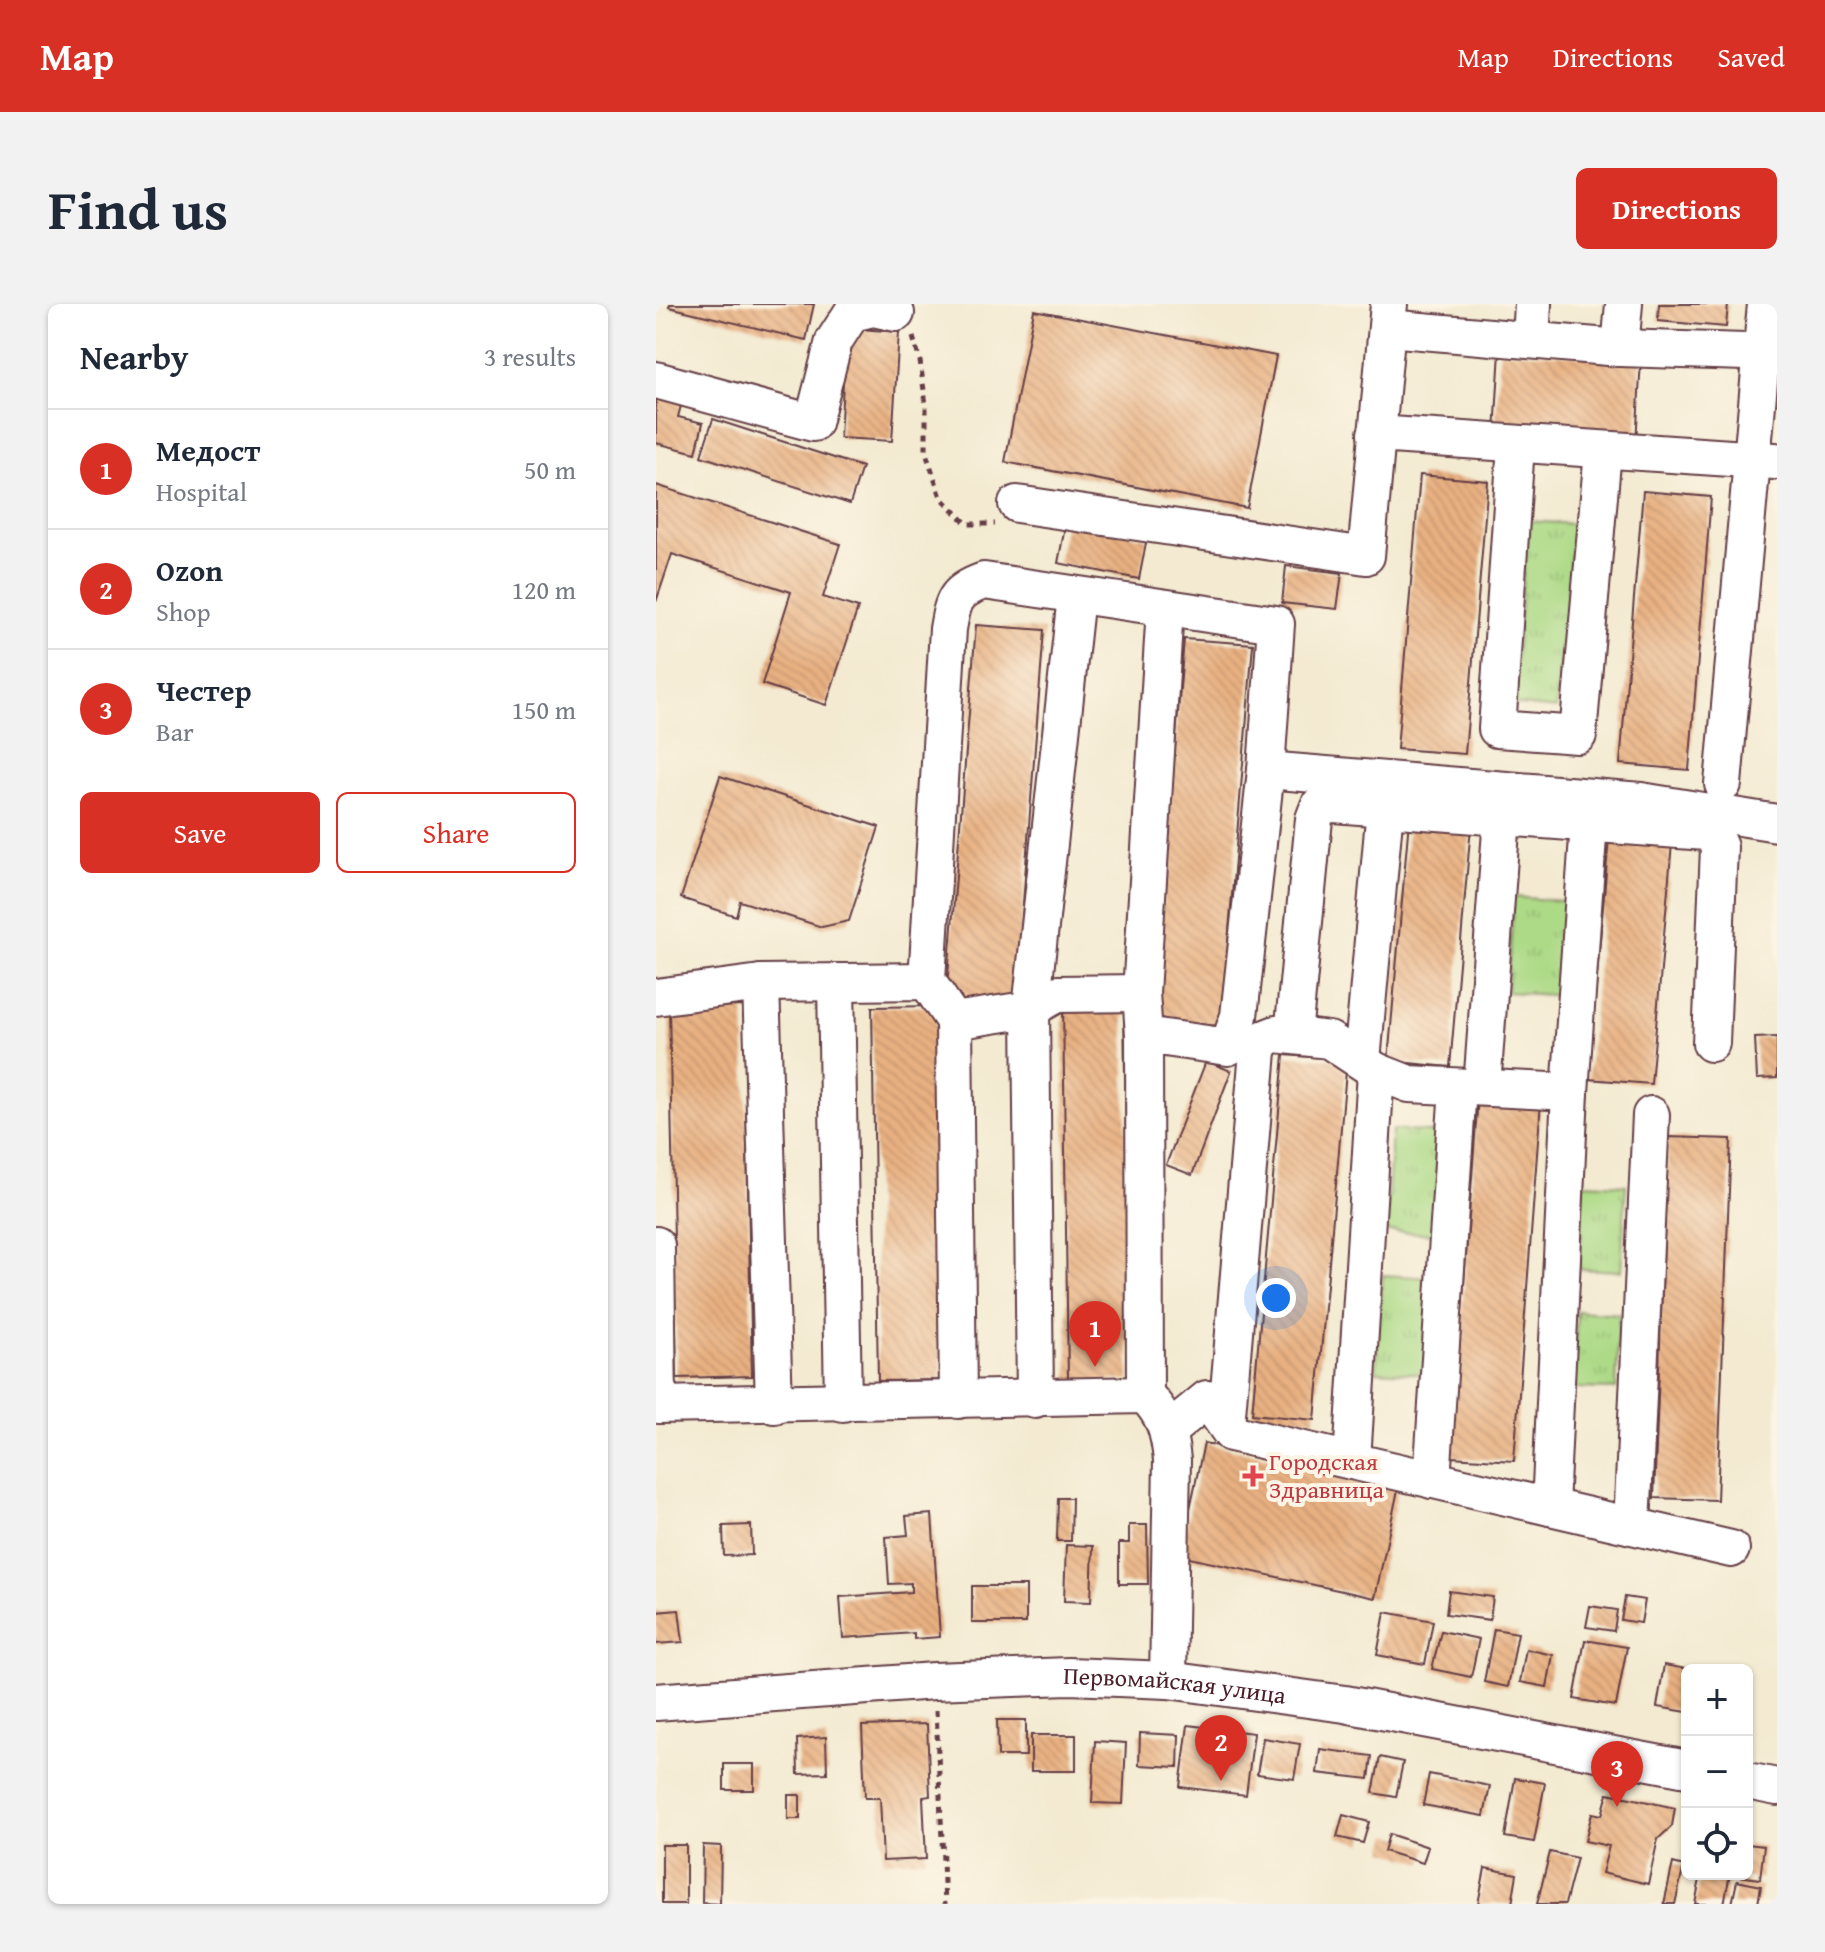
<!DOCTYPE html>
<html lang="en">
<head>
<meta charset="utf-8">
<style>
	body { margin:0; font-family:"Gentium Book Plus",serif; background:#f2f2f3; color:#1f2937 }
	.controls { position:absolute; right:24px; bottom:24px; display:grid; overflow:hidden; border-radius:12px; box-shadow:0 2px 6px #0004 }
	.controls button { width:72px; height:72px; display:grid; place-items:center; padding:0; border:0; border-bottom:2px solid #e0e1e3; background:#fff; color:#1f2937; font:40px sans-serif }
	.you { position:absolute; left:620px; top:994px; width:28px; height:28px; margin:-20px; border:6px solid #fff; border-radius:50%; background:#1a73e8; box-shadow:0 0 0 12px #1a73e833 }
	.badge { display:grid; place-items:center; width:52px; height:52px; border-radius:50%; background:#d93025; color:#fff; font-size:26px; font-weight:700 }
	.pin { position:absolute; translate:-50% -66px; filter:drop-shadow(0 2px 4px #0008) }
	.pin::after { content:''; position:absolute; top:42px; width:28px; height:24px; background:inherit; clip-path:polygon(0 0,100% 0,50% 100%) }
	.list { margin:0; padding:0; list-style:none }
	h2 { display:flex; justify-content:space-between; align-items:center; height:104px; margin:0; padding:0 32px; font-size:34px }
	h2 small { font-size:26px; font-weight:400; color:#747a83 }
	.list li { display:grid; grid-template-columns:52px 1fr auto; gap:24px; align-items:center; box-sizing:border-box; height:120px; padding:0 32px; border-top:2px solid #e0e1e3 }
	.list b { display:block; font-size:30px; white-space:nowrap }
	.list p { margin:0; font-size:26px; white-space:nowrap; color:#747a83 }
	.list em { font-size:26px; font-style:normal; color:#747a83 }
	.actions { display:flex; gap:16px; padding:24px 32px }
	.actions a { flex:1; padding:18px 0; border:2px solid #d93025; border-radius:12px; text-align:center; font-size:28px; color:#d93025 }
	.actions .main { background:#d93025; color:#fff }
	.icon { flex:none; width:44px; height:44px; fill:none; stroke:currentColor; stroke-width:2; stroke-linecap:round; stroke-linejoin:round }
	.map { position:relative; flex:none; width:1121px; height:1600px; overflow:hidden; border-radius:12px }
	header { display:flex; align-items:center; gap:48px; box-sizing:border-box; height:112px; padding:0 40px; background:#d93025; color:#fff }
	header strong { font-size:38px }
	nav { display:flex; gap:44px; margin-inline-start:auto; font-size:28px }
	.intro { display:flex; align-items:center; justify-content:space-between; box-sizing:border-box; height:192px; padding:0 48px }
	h1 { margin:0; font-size:56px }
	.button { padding:20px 36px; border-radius:12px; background:#d93025; color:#fff; font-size:28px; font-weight:700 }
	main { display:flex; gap:48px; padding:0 48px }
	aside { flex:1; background:#fff; border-radius:12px; box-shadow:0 2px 6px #0004 }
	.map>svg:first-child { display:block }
	.park { fill:url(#park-tufts); stroke:#7c7c59; stroke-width:2 }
	.building { fill:url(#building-back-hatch) }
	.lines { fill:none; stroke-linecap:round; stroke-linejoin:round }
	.minor-casing { stroke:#633d44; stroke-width:40 }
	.path { stroke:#633d44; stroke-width:5; stroke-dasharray:6 6; stroke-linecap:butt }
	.minor { stroke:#fff; stroke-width:36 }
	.health-dot { fill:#e0444e; stroke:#fcf5e5; stroke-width:3 }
	.labels { text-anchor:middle; stroke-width:8; stroke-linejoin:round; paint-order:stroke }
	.health-label { font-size:24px; fill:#be3a42; stroke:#fcf5e5; text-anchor:start }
	.street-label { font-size:24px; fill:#4a1f2b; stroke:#fcf5e5 }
</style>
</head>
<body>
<header>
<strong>Map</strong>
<nav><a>Map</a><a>Directions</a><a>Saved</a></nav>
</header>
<div class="intro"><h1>Find us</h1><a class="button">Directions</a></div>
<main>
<aside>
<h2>Nearby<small>3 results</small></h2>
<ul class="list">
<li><span class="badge">1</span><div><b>Медост</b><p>Hospital</p></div><em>50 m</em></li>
<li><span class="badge">2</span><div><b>Ozon</b><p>Shop</p></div><em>120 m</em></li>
<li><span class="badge">3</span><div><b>Честер</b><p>Bar</p></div><em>150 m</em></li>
</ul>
<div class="actions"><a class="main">Save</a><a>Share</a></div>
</aside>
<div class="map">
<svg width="1121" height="1600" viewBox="0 0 1121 1600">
	<defs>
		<pattern id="park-tufts" width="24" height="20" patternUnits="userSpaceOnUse" patternTransform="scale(2)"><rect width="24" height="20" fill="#adda87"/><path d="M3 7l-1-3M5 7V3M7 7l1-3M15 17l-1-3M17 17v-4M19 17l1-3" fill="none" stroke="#96bb75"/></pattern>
		<pattern id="building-back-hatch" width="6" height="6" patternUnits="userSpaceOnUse" patternTransform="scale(2)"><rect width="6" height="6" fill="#e8b081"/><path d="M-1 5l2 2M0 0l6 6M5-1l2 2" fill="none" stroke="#c89770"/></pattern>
	</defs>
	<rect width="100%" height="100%" fill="#fcf5e5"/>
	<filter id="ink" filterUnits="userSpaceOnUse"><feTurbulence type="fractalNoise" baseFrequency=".0125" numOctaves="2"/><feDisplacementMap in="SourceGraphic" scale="16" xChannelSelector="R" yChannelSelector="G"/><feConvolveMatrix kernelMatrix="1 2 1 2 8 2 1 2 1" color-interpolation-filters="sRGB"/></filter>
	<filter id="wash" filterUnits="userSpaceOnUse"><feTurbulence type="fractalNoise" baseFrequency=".006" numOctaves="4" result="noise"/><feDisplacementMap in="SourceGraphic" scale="32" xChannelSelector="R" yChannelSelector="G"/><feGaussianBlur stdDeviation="1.8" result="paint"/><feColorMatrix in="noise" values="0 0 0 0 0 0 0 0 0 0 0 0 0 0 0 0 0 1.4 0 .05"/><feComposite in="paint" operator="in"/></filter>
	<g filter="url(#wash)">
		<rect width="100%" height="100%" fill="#f3ead1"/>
		<g class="park">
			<polygon points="872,217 918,220 900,405 856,400"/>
			<polygon points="858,593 916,598 909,692 851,688"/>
			<polygon points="736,826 785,829 778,930 730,927"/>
			<polygon points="927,879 970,881 965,967 923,965"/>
			<polygon points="727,971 775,974 769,1070 720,1067"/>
			<polygon points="921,1007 963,1010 960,1085 917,1084"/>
		</g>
		<g id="blocks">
			<g class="building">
				<polygon points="14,0 158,0 150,36 13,3"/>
				<polygon points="1003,0 1072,0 1070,23 1002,17"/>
				<polygon points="378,6 620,52 591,204 349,158"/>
				<polygon points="190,24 243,28 236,137 184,134"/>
				<polygon points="844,47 985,56 980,138 839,129"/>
				<polygon points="0,83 28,90 22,113 47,119 40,149 0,139"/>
				<polygon points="57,115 206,163 194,200 45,152"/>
				<polygon points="764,171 832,177 809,450 741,445"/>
				<polygon points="0,181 184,240 167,293 202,304 170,401 106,380 135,288 16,250 0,298"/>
				<polygon points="987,187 1055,193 1033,466 964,460"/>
				<polygon points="410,218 491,234 483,275 402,259"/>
				<polygon points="630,262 686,269 681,305 626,299"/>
				<polygon points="320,321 388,326 359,704 290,698"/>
				<polygon points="528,335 597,340 565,722 497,717"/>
				<polygon points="64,472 223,523 193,617 166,623 84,597 80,612 25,594"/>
				<polygon points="753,516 815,522 794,763 732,757"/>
				<polygon points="953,534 1016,539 995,780 932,775"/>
				<polygon points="468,699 473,1076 412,1077 407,700"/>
				<polygon points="88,702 96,1072 21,1074 13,704"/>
				<polygon points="280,702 285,1076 222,1077 216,703"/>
				<polygon points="1121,733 1121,774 1101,775 1099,734"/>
				<polygon points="628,751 691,756 659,1116 596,1110"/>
				<polygon points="550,757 575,767 536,871 510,861"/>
				<polygon points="822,793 885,797 858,1157 795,1153"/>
				<polygon points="1012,833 1075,835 1061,1196 998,1194"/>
				<polygon points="548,1139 743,1181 719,1294 524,1252"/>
				<polygon points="402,1194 416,1194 415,1237 401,1237"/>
				<polygon points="276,1210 284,1333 258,1335 258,1329 187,1334 184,1293 255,1288 255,1279 233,1280 230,1233 252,1231 250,1212"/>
				<polygon points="95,1221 96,1251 68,1252 67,1222"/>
				<polygon points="473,1221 491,1221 492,1280 463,1280 463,1239 473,1239"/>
				<polygon points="410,1241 437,1242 435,1298 408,1297"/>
				<rect x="316" y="1282" width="54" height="37"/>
				<polygon points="793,1287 837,1293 834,1316 790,1310"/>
				<polygon points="969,1293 989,1296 985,1319 965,1316"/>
				<polygon points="934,1302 961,1306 958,1327 930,1323"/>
				<polygon points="23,1306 27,1338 0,1340 0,1308"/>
				<polygon points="729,1308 777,1317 769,1360 721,1351"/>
				<polygon points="838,1325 862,1329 852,1383 828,1378"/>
				<polygon points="785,1327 823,1335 815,1373 776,1365"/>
				<polygon points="929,1336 971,1343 960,1402 918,1395"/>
				<polygon points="870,1345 897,1351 891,1383 864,1378"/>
				<polygon points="1008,1361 1031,1365 1031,1408 1001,1403"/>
				<polygon points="341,1416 370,1416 370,1452 342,1452"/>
				<polygon points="271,1420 274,1492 267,1493 270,1555 227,1557 224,1494 209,1494 206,1422"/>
				<polygon points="532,1421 598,1429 590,1491 524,1483"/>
				<polygon points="484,1429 523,1431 522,1463 483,1461"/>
				<rect x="375" y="1431" width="45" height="36"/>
				<polygon points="170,1433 171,1469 142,1470 141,1435"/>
				<polygon points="607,1434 644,1440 638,1475 601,1470"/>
				<polygon points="439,1437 470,1439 467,1500 436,1499"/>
				<polygon points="664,1445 716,1452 713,1475 661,1469"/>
				<polygon points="724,1453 747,1458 740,1493 717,1489"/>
				<rect x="68" y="1460" width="30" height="26"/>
				<polygon points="773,1470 834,1482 828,1512 767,1501"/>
				<polygon points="859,1474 889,1479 878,1538 849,1533"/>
				<polygon points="952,1489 1019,1504 1016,1522 1002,1535 992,1580 946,1569 953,1542 929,1537 936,1509 946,1511"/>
				<rect x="132" y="1491" width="12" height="24"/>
				<polygon points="687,1511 713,1518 707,1539 681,1533"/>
				<polygon points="733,1530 772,1543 767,1559 728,1547"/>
				<polygon points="1091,1540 1108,1542 1104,1575 1083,1572 1091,1570"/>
				<rect x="6" y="1541" width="24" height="59"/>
				<polygon points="47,1541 65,1542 64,1600 46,1599"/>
				<polygon points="894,1548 921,1554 909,1600 881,1600"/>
				<polygon points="1017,1559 1028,1562 1019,1600 1008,1600"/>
				<polygon points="829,1564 861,1570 856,1600 822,1600"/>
				<polygon points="1045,1570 1074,1570 1068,1600 1039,1600"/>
				<polygon points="1081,1577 1105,1582 1102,1600 1076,1600"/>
			</g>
		</g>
	</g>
	<g filter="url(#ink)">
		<use href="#blocks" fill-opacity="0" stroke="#633d44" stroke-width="2"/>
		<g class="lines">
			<defs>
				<g id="minor">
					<polyline points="731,24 964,44 1121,49"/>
					<polyline points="875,36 877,0"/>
					<polyline points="964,44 968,0"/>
					<polyline points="0,76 157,119 178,37 196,9 217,4 240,9"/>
					<polyline points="720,130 1119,157"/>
					<polyline points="860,141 841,425 922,431 947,147"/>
					<polyline points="361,200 710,252 733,0"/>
					<polyline points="610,466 985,497 1121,519"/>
					<polyline points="1067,480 1110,0"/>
					<polyline points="846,513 1050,528 1059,534 1063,543 1055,739"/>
					<path d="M271 677 292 325C297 296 299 287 328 277L620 320 610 466 583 712 572 743 488 731"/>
					<polyline points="180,678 187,1099"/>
					<polyline points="105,679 118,1101"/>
					<polyline points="485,689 509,304"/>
					<polyline points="0,693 105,679 271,677 298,717 375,705 401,690 485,689 488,731 489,1091"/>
					<polyline points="298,717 302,1096"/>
					<polyline points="637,731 658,515 663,502 678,500 846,513 826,783"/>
					<polyline points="706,757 729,504"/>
					<polyline points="914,788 933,519"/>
					<path d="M0 941 2 1101 489 1091C509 1111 513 1128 516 1156L512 1376"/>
					<polyline points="379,1095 375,705 420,292"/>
					<polyline points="513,1126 551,1095 575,1129 894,1203 914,788 753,780 720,767 673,736 620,730 607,735 602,747 570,1122"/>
					<polyline points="696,1157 720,767"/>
					<polyline points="776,1176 802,783"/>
					<polyline points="894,1203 1075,1245"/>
					<polyline points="976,1222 995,811"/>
					<path id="s1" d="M0 1398 278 1377 413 1372 512 1376 689 1400 1031 1465"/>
					<polyline points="1091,1477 1121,1483"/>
				</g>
			</defs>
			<use href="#minor" class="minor-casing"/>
			<g class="path">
				<polyline points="257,33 264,57 270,101 270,149 285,193 311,220 339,220"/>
				<polyline points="280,1406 289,1600"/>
			</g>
			<use href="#minor" class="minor"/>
		</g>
	</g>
	<path class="health-dot" d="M593 1160h8v8h8v8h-8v8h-8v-8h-8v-8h8z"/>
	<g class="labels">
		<g class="health-label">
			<text x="613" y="1166">Городская<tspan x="613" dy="28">Здравница</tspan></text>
		</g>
		<g class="street-label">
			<text dy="8" stroke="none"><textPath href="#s1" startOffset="520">Первомайская улица</textPath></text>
		</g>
	</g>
</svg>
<div class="controls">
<button>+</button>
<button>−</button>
<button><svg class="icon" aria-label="locate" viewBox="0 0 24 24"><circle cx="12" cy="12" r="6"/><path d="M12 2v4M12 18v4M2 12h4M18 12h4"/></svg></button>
</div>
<div class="you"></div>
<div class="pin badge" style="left:439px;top:1063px">1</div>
<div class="pin badge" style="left:565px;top:1477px">2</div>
<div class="pin badge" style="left:961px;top:1503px">3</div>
</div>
</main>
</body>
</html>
